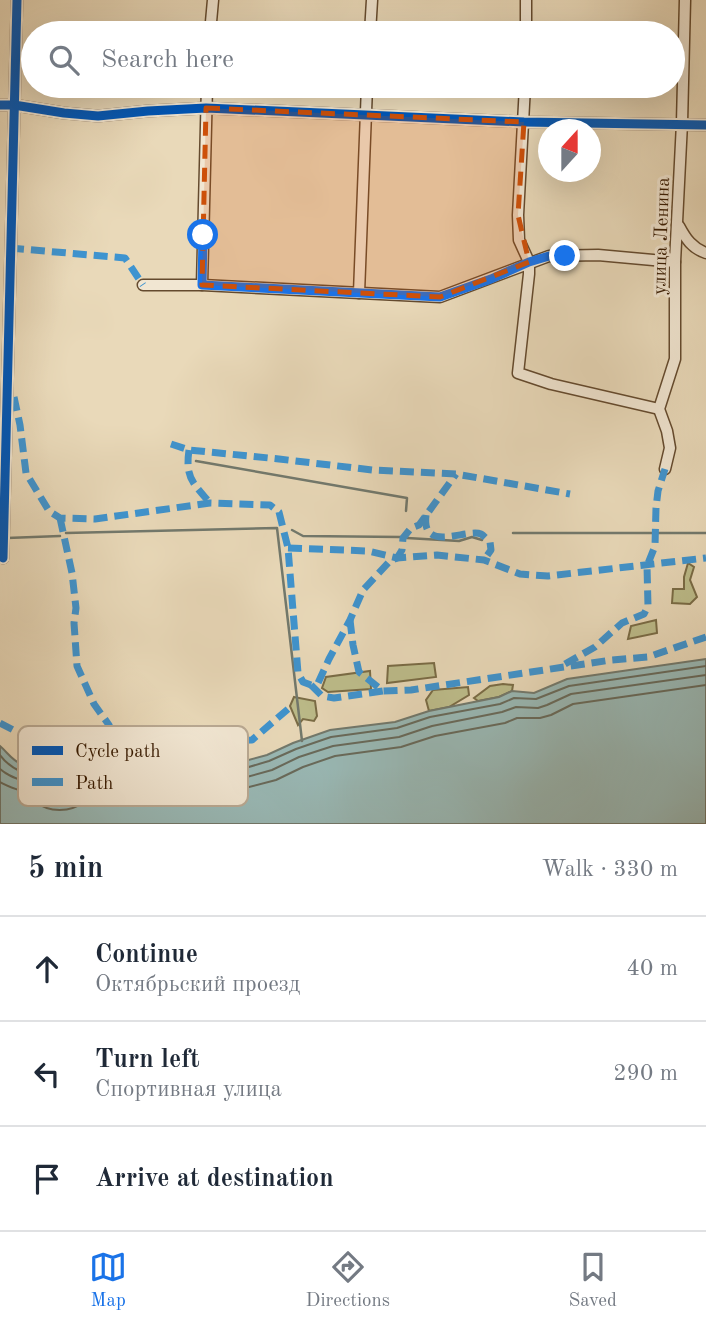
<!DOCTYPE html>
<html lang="en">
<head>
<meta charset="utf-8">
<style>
	body { margin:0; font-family:"Old Standard TT",serif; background:#f6f6f7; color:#1f2937 }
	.compass { position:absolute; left:538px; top:119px; width:63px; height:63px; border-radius:50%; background:#fff; box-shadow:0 7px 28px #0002; rotate:21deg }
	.stop { position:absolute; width:21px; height:21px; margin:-16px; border:5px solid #1a73e8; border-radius:50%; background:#fff }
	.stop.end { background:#1a73e8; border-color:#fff; box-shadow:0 2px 7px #0008 }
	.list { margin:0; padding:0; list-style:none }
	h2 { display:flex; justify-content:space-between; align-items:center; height:91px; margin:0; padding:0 28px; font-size:30px }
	h2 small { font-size:23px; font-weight:400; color:#747a83 }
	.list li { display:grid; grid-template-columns:46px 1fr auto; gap:21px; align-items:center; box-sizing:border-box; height:105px; padding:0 28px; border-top:2px solid #e0e1e3 }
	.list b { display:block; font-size:26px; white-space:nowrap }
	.list p { margin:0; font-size:23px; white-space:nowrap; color:#747a83 }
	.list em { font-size:23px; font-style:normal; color:#747a83 }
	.icon { flex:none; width:38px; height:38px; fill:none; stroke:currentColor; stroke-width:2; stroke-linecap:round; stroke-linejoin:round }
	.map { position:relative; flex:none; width:706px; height:824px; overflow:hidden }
	.search { position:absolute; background:#fff; box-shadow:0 7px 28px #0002; left:21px; right:21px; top:21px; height:77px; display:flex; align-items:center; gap:18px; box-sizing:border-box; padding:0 24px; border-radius:38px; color:#747a83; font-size:26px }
	.sheet { height:406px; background:#fff }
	nav { display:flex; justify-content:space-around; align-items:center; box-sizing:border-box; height:98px; border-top:2px solid #e0e1e3; background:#fff; font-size:19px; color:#747a83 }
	nav a { display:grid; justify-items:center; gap:4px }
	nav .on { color:#1a73e8 }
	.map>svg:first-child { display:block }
	.green { fill:#bdbd8b; stroke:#7a6c46; stroke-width:2 }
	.water { fill:#99b9b6; stroke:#72796d; stroke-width:2 }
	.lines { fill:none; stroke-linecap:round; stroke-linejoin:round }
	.shore { stroke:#686a5b; stroke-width:2 }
	.stream { stroke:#72796d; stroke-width:2.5 }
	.minor-casing { stroke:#644a2e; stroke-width:13 }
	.minor { stroke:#f1e6d2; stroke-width:10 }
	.quiet { stroke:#3e94d0; stroke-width:7; stroke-dasharray:14 7; stroke-linecap:butt }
	.cycleway-casing { stroke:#f1e6d2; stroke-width:13 }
	.cycleway { stroke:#0057b8; stroke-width:9 }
	.route { stroke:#1a73e8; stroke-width:9 }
	.marked { fill:#cd500a; fill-opacity:0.2; stroke:#cd500a; stroke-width:5; stroke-dasharray:14 9; stroke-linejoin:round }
	.labels { text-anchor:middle; stroke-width:6; stroke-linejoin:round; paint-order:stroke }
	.street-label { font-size:19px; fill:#371a00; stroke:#f1e6d2 }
	.key { fill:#f1e6d2; stroke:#b9a993; stroke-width:2 }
	.key-label { font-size:19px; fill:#371a00 }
</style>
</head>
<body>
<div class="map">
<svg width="706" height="824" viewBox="0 0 706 824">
	<rect width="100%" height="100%" fill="#e9d9b9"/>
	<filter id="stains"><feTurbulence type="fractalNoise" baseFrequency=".00286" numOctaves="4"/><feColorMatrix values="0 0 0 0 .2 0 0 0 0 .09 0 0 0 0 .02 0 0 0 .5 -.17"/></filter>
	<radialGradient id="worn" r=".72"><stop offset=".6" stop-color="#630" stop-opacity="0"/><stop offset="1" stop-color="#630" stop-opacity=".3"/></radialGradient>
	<g class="green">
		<polygon points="688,563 694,567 690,580 697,597 690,604 672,603 673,589 684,589 684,577"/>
		<polygon points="656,620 657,633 628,639 631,626"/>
		<polygon points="434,663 436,677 387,683 388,666"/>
		<polygon points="370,671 371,689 328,692 322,688 326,677"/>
		<polygon points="503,684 513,685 512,691 499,697 478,701 474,698 490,686"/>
		<polygon points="468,687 469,695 449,707 429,711 426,700 433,690"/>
		<polygon points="294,697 315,701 317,716 314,721 303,719 298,725 290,706"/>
	</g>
	<path class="water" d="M706 659V824H0V746C7 752 12 760 21 764 26 767 32 767 37 769 47 773 51 789 65 783 72 780 76 772 81 768 92 759 105 759 119 758L221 764 241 762 267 755 293 743 330 730 395 722 429 711 499 697 512 691 534 693 567 679Z"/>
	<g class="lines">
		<g class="shore">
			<path d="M0 755C6 763 12 768 22 772 27 774 33 774 37 777 42 781 44 786 50 789 71 799 79 773 97 767 103 765 112 765 119 765L221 771 242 769 269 761 296 749 331 737 397 728 430 717 500 704 514 698 536 699 569 686 706 666"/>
			<path d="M0 769C9 777 18 779 29 783 37 786 41 796 51 799 77 806 80 784 97 776 104 773 112 774 119 773L220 780 243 778 272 770 299 757 333 746 399 737 432 726 502 712 516 707 538 708 547 705 571 694 706 675"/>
			<path d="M0 782C8 787 20 790 26 793 29 795 31 799 34 801 49 813 70 813 86 801 102 788 96 785 119 784L220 790 245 788 276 780 303 767 335 756 401 747 435 736 505 723 517 718H540L551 715 573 704 706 685"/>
		</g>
		<g class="stream">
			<polyline points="196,461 407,498 406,511"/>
			<polyline points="292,530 303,536 401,537"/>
			<polyline points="66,533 277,528 302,741"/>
			<polyline points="513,533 706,533"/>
			<polyline points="7,538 60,536"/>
			<polyline points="407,538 459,541 472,537 482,540"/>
		</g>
		<defs>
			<g id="minor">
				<polyline points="210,33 213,0"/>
				<polyline points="370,33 372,0"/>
				<polyline points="526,33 526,0"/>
				<polyline points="525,86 518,215 519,240 529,262 529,274 518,373 551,384 659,409"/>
				<polyline points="0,105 14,105 64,113 98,116 148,111 206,108 524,122 706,125"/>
				<path d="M679 226C686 239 692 248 706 253"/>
				<polyline points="143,285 202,285 440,297 549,256 598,255 675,262"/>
				<polyline points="202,285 207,86"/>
				<polyline points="359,293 367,86"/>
				<polyline points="665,469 670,448 667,431 659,409 675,359 675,262 682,123 685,0"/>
				<polyline points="3,558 17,0"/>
			</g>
		</defs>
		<use href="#minor" class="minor-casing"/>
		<use href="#minor" class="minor"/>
		<g class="quiet">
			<polyline points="10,248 125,258 143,285"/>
			<polyline points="14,397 20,425 26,473 49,511 60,518 95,519 210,503 270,505 279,512 288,548 298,673 303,682 311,685 318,683 329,659 350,620 363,590 390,561 397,558 402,550 403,538 411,528 419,525 456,474"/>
			<polyline points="171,444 189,450 279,459 372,470 456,474 570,494"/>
			<path d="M189 450C185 478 193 483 210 503"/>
			<path d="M426 515C421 554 467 528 481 534 484 536 488 540 490 542L491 550 484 560"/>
			<polyline points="60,518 72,573 76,608 74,623 77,666 94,704 109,725 115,742 119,758"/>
			<polyline points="288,548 368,551 397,558 437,555 484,560 520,574 548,576 706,558"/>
			<polyline points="350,620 353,645 359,672 383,691 411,690 611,660 648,657 706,637"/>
			<polyline points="565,664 595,647 622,623 644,614 648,606 647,566 655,546 656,508 658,491 665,469"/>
			<polyline points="311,685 322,696 334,698 383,691"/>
			<polyline points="0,723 42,745 80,750 99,748 132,735 206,741 252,740 288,709"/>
		</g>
		<defs>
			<g id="cycleway">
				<polyline points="0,105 14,105 64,113 98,116 148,111 206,108 524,122 706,125"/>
				<polyline points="3,558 17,0"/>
			</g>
		</defs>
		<use href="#cycleway" class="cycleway-casing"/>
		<use href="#cycleway" class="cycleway"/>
	</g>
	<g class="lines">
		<polyline class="route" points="203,235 202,285 440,297 491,279 529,262 549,256 565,256"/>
	</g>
	<path class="marked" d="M206 108 524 122 518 215 529 262 440 297 202 285Z"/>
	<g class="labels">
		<g class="street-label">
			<text transform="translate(660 236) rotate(-88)" y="7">улица Ленина</text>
		</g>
	</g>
	<rect x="18" y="726" width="230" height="80" rx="10" class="key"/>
	<rect x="32" y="746" width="31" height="9" fill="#0057b8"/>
	<rect x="32" y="778" width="31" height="8" fill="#3e94d0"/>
	<g class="key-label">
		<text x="75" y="757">Cycle path</text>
		<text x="75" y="789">Path</text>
	</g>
	<rect width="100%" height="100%" filter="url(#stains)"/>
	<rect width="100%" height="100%" fill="url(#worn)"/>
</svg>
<svg class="compass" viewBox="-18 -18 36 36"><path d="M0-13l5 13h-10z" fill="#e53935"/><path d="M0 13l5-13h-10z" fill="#747a83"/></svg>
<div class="stop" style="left:203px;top:235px"></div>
<div class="stop end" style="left:565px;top:256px"></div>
<div class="search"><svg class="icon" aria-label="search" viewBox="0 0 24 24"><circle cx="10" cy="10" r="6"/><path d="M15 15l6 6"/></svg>Search here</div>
</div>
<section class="sheet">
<h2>5 min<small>Walk · 330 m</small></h2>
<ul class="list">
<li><svg class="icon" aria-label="ahead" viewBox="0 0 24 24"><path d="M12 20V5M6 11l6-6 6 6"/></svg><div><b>Continue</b><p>Октябрьский проезд</p></div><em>40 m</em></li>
<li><svg class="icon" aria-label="left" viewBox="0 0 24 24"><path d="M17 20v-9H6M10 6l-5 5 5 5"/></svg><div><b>Turn left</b><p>Спортивная улица</p></div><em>290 m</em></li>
<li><svg class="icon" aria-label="arrive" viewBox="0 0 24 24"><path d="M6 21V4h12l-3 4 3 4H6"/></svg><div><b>Arrive at destination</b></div></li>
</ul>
</section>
<nav>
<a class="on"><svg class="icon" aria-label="map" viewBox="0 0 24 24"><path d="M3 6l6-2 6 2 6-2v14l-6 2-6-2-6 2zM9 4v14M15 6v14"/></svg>Map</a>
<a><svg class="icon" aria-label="directions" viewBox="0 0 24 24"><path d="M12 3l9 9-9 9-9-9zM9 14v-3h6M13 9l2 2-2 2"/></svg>Directions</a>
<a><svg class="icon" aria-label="saved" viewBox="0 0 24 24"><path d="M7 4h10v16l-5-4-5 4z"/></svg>Saved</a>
</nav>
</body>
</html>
